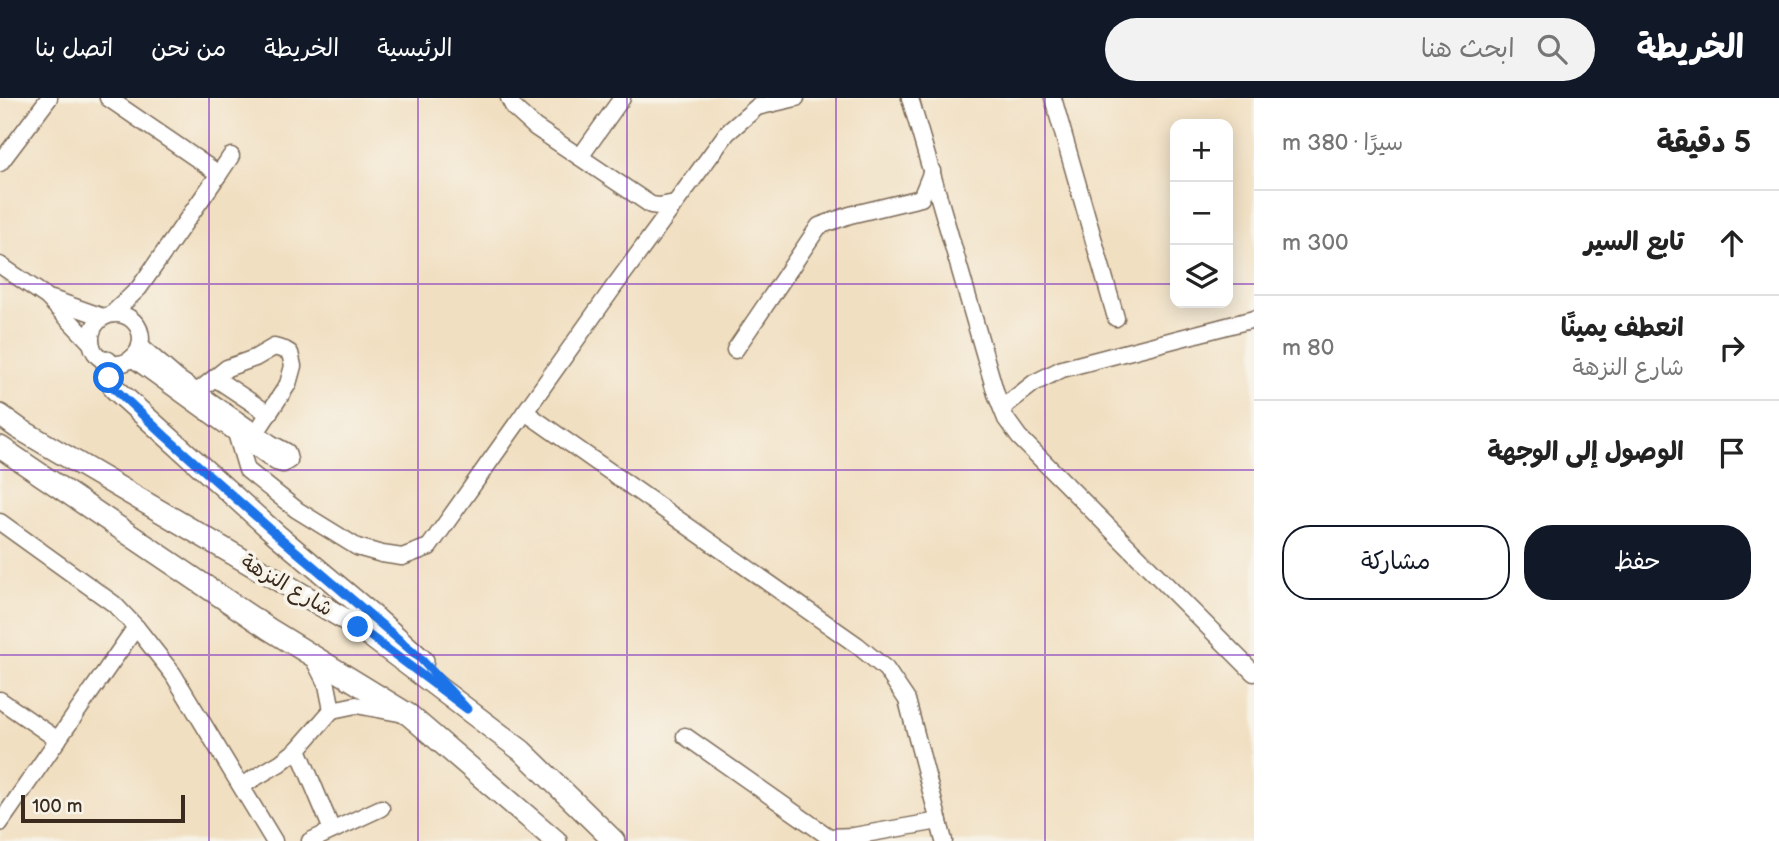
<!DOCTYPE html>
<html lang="ar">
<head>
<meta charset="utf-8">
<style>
	body { margin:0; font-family:"Balsamiq Sans","Playpen Sans Arabic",sans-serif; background:#f2f2f2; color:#222; direction:rtl }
	.controls { position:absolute; right:21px; top:21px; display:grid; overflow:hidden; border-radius:14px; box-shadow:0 4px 18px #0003 }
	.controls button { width:63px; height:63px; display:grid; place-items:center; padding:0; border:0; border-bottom:2px solid #e0e0e0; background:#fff; color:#222; font:35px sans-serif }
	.scale { position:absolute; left:21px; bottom:18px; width:164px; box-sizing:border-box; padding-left:7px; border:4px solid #3b2a1e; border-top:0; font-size:19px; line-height:24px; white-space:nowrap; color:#3b2a1e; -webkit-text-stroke:5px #f7f3e8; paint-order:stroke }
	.stop { position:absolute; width:21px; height:21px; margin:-16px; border:5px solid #1a73e8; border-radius:50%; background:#fff }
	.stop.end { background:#1a73e8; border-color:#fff; box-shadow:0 2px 7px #0008 }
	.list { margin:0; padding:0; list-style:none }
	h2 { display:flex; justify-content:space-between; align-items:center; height:91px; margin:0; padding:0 28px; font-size:30px }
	h2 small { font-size:23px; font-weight:400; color:#767676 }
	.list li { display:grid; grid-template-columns:46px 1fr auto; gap:21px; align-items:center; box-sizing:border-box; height:105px; padding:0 28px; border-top:2px solid #e0e0e0 }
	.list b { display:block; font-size:26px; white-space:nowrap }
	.list p { margin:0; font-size:23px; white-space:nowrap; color:#767676 }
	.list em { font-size:23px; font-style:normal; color:#767676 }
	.actions { display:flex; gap:14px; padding:21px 28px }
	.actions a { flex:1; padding:16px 0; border:2px solid #111827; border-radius:28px; text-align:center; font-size:24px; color:#111827 }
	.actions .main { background:#111827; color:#fff }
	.icon { flex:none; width:38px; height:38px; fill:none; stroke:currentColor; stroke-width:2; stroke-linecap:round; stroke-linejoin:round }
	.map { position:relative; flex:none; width:1254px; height:743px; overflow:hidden; direction:ltr }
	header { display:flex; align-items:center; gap:42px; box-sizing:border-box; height:98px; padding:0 35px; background:#111827; color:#fff }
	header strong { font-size:33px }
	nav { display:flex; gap:38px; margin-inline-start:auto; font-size:24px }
	.search { width:490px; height:63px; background:#f2f2f2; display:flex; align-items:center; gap:18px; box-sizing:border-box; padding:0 24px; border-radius:38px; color:#767676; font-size:26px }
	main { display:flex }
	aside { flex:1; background:#fff }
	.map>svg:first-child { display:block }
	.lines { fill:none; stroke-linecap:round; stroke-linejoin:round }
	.minor-casing { stroke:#7b6957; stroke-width:19 }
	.major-casing { stroke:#7b6957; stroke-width:24 }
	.minor { stroke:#fff; stroke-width:16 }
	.major { stroke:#fff; stroke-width:21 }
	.route { stroke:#1a73e8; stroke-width:9 }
	.grid { fill:none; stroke:#7b2cbf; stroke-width:2; stroke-opacity:0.55 }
	.labels { text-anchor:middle; stroke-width:7; stroke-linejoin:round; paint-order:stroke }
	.street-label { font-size:21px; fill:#3b2a1e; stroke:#f7f3e8 }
</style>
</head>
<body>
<header>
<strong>الخريطة</strong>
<div class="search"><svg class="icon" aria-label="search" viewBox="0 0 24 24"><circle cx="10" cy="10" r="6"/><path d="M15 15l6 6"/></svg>ابحث هنا</div>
<nav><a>الرئيسية</a><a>الخريطة</a><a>من نحن</a><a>اتصل بنا</a></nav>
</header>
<main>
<aside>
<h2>5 دقيقة<small>سيرًا · 380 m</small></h2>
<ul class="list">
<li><svg class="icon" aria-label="ahead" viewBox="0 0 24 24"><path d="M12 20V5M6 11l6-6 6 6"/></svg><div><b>تابع السير</b></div><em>300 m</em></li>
<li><svg class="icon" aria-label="right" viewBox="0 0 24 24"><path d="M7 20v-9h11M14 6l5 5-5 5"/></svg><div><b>انعطف يمينًا</b><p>شارع النزهة</p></div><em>80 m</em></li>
<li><svg class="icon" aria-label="arrive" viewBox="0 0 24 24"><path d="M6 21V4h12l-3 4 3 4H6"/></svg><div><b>الوصول إلى الوجهة</b></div></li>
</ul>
<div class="actions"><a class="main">حفظ</a><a>مشاركة</a></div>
</aside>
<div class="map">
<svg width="1254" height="743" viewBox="0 0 1254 743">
	<rect width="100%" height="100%" fill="#f7f3e8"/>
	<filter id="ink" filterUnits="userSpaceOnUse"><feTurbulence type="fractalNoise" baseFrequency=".0143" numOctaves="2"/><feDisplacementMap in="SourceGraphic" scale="14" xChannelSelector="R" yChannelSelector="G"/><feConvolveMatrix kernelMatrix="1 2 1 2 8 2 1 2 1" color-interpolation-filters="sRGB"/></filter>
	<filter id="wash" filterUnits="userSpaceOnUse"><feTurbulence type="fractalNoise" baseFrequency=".00686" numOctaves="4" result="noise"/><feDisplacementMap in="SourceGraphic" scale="28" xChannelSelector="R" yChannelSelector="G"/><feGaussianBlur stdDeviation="1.57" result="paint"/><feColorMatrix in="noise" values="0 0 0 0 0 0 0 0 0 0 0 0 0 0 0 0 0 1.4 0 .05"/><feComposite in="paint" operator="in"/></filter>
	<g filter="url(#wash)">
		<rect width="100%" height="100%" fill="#f1dfc1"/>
	</g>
	<g filter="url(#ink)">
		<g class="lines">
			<defs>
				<g id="minor">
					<polyline points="108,0 219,76 139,190 112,216"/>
					<polyline points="509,0 514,10 535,29 651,107 659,108 675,105"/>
					<polyline points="910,0 996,296 1006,321 1019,339 1254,575"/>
					<polyline points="1053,0 1116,220"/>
					<polyline points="580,59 622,0"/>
					<polyline points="0,65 49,0"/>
					<polyline points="219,76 231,58"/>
					<polyline points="0,167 47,199 91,245"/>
					<polyline points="52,201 103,219"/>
					<circle cx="116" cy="241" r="25"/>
					<polyline points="735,252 819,128 850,117 921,100 932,73"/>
					<polyline points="132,260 276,364 283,366 289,362 287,354 272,346 177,280 140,248"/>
					<polyline points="215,280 269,316"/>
					<polyline points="197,294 227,270 255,260 274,249 285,252 290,255 293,268 288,286 256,335 246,334"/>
					<polyline points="1002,310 1034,285 1062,271 1254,221"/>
					<polyline points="525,314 857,547 886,571 907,602 944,743"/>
					<polyline points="236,335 247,372 297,412 357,449 382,456 402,459 429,449 613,190 727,35 757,9 796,0"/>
					<polyline points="0,424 114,506 136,529 173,576 274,743"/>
					<polyline points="312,558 327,587 332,612 356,607 399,615"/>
					<polyline points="0,602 58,642"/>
					<polyline points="685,638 829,739 854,738 939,723"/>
					<polyline points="298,651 332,732"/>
					<polyline points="241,688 280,665 298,651 332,612"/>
					<polyline points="0,725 136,529"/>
					<polyline points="310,743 381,710"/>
				</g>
				<g id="major">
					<polyline points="107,264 109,280 115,291 277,437 371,516 423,563"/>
					<polyline points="0,317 18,330 358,529 522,653 614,743"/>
					<polyline points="0,349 269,531 409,617 556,743"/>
				</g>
			</defs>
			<use href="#minor" class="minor-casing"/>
			<use href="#major" class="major-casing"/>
			<use href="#minor" class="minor"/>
			<use href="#major" class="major"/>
		</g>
	</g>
	<g class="lines" filter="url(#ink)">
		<polyline class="route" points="109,280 115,291 165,338 277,437 419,559 467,611 358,529"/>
	</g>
	<path class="grid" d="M209 0V743M418 0V743M627 0V743M836 0V743M1045 0V743M0 186H1175M1228 186H1254M0 372H1254M0 557H1254"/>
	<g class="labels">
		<g class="street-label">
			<text transform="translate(287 487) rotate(30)" y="7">شارع النزهة</text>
		</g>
	</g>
</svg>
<div class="controls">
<button>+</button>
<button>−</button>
<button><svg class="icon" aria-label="layers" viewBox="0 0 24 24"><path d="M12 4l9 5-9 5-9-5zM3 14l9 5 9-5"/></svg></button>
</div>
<div class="scale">100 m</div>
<div class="stop" style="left:109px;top:280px"></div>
<div class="stop end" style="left:358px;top:529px"></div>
</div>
</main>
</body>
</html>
